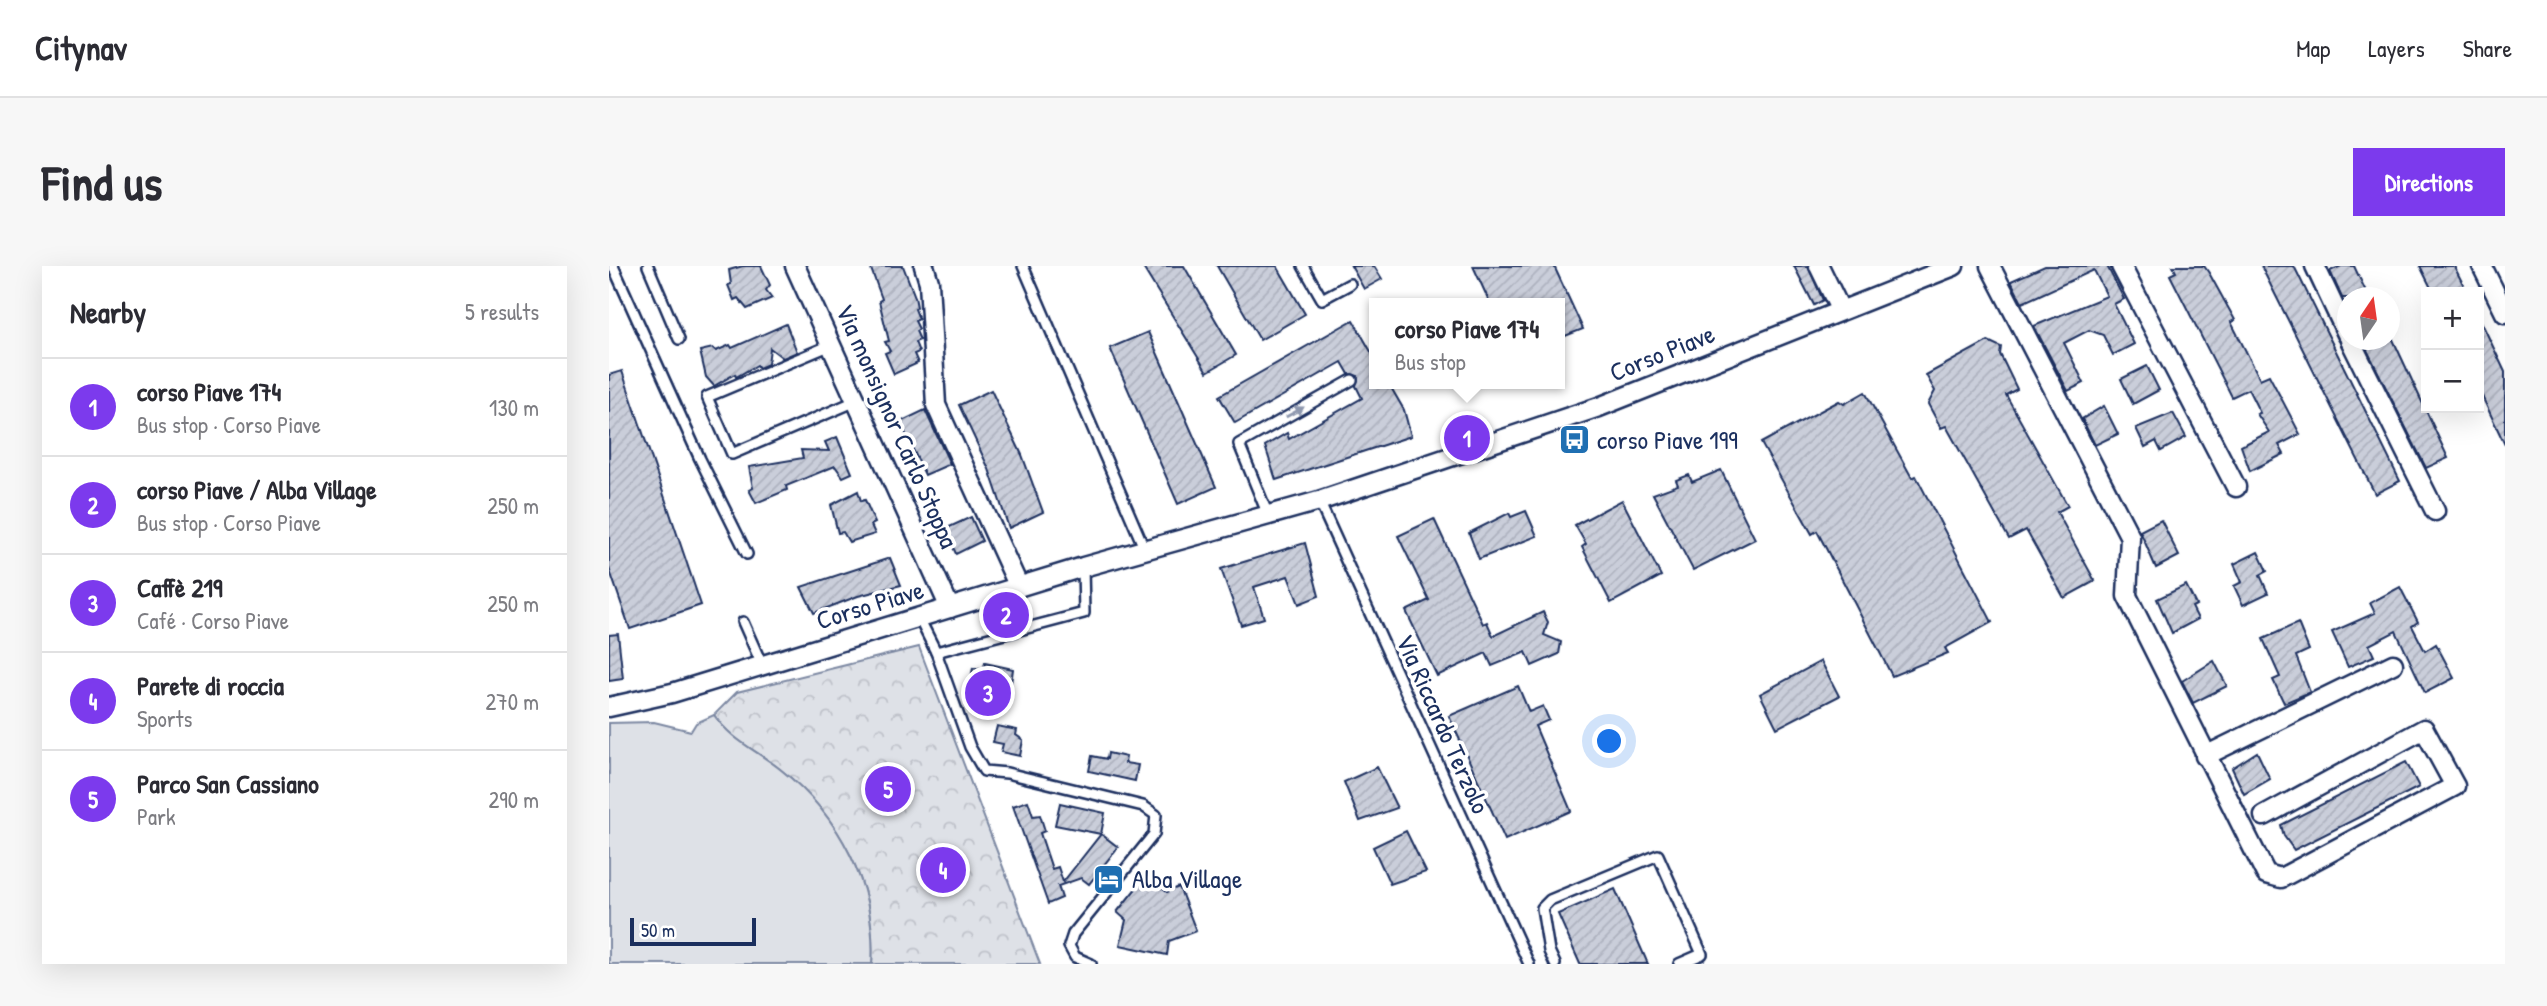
<!DOCTYPE html>
<html lang="en">
<head>
<meta charset="utf-8">
<style>
	body { margin:0; font-family:"Patrick Hand",sans-serif; background:#f7f7f7; color:#2b2b33 }
	.controls { position:absolute; right:21px; top:21px; display:grid; overflow:hidden; border-radius:0px; box-shadow:0 7px 28px #0002 }
	.controls button { width:63px; height:63px; display:grid; place-items:center; padding:0; border:0; border-bottom:2px solid #e1e1e2; background:#fff; color:#2b2b33; font:35px sans-serif }
	.compass { position:absolute; left:1728px; top:21px; width:63px; height:63px; border-radius:50%; background:#fff; box-shadow:0 7px 28px #0002; rotate:13deg }
	.scale { position:absolute; left:21px; bottom:18px; width:126px; box-sizing:border-box; padding-left:7px; border:4px solid #1b2f5e; border-top:0; font-size:19px; line-height:24px; white-space:nowrap; color:#1b2f5e; -webkit-text-stroke:5px #fff; paint-order:stroke }
	.you { position:absolute; left:1001px; top:476px; width:24px; height:24px; margin:-18px; border:5px solid #fff; border-radius:50%; background:#1a73e8; box-shadow:0 0 0 10px #1a73e833 }
	.badge { display:grid; place-items:center; width:46px; height:46px; border-radius:50%; background:#7c3aed; color:#fff; font-size:23px; font-weight:700 }
	.pin { position:absolute; translate:-50% -50%; border:4px solid #fff; box-shadow:0 2px 7px #0006 }
	.popup { position:absolute; left:760px; top:32px; width:196px; height:91px; box-sizing:border-box; display:grid; place-content:center; border-radius:0px; background:#fff; filter:drop-shadow(0 2px 5px #0005); font-size:23px; white-space:nowrap; color:#7c7c81 }
	.popup b { font-size:26px; color:#2b2b33 }
	.popup::after { content:''; position:absolute; left:50%; top:100%; margin-left:-14px; border:14px solid transparent; border-top-color:#fff }
	.list { margin:0; padding:0; list-style:none }
	h2 { display:flex; justify-content:space-between; align-items:center; height:91px; margin:0; padding:0 28px; font-size:30px }
	h2 small { font-size:23px; font-weight:400; color:#7c7c81 }
	.list li { display:grid; grid-template-columns:46px 1fr auto; gap:21px; align-items:center; box-sizing:border-box; height:98px; padding:0 28px; border-top:2px solid #e1e1e2 }
	.list b { display:block; font-size:26px; white-space:nowrap }
	.list p { margin:0; font-size:23px; white-space:nowrap; color:#7c7c81 }
	.list em { font-size:23px; font-style:normal; color:#7c7c81 }
	.map { position:relative; flex:none; width:1896px; height:698px; overflow:hidden; border-radius:0px }
	header { display:flex; align-items:center; gap:42px; box-sizing:border-box; height:98px; padding:0 35px; background:#fff; border-bottom:2px solid #e1e1e2 }
	header strong { font-size:33px }
	nav { display:flex; gap:38px; margin-inline-start:auto; font-size:24px }
	.intro { display:flex; align-items:center; justify-content:space-between; box-sizing:border-box; height:168px; padding:0 42px }
	h1 { margin:0; font-size:49px }
	.button { padding:18px 32px; border-radius:0px; background:#7c3aed; color:#fff; font-size:24px; font-weight:700 }
	main { display:flex; gap:42px; padding:0 42px }
	aside { flex:1; background:#fff; border-radius:0px; box-shadow:0 7px 28px #0002 }
	.map>svg:first-child { display:block }
	.forest { fill:url(#forest-crowns); stroke:#7c88a2; stroke-width:2 }
	.garden { fill:#dee1e7; stroke:#7c88a2; stroke-width:2 }
	.building { fill:url(#building-hatch); stroke:#1b2f5e; stroke-width:2 }
	.lines { fill:none; stroke-linecap:round; stroke-linejoin:round }
	.lane-casing { stroke:#1b2f5e; stroke-width:14 }
	.street-casing { stroke:#1b2f5e; stroke-width:23 }
	.lane { stroke:#fff; stroke-width:9 }
	.street { stroke:#fff; stroke-width:18 }
	.oneway { fill:#8d97ae }
	.labels { text-anchor:middle; stroke-width:7; stroke-linejoin:round; paint-order:stroke }
	.street-label { font-size:26px; fill:#1b2f5e; stroke:#fff }
	.poi-label { font-size:26px; fill:#1b2f5e; stroke:#fff; text-anchor:start }
</style>
</head>
<body>
<header>
<strong>Citynav</strong>
<nav><a>Map</a><a>Layers</a><a>Share</a></nav>
</header>
<div class="intro"><h1>Find us</h1><a class="button">Directions</a></div>
<main>
<aside>
<h2>Nearby<small>5 results</small></h2>
<ul class="list">
<li><span class="badge">1</span><div><b>corso Piave 174</b><p>Bus stop · Corso Piave</p></div><em>130 m</em></li>
<li><span class="badge">2</span><div><b>corso Piave / Alba Village</b><p>Bus stop · Corso Piave</p></div><em>250 m</em></li>
<li><span class="badge">3</span><div><b>Caffè 219</b><p>Café · Corso Piave</p></div><em>250 m</em></li>
<li><span class="badge">4</span><div><b>Parete di roccia</b><p>Sports</p></div><em>270 m</em></li>
<li><span class="badge">5</span><div><b>Parco San Cassiano</b><p>Park</p></div><em>290 m</em></li>
</ul>
</aside>
<div class="map">
<svg width="1896" height="698" viewBox="0 0 1896 698">
	<defs>
		<pattern id="forest-crowns" width="20" height="18" patternUnits="userSpaceOnUse" patternTransform="scale(1.75)"><rect width="20" height="18" fill="#dee1e7"/><path d="M2 6a3 3 0 1 1 6 0M12 15a3 3 0 1 1 6 0" fill="none" stroke="#bec1c9"/></pattern>
		<pattern id="building-hatch" width="6" height="6" patternUnits="userSpaceOnUse" patternTransform="scale(1.75)"><rect width="6" height="6" fill="#caceda"/><path d="M-1 1l2-2M0 6l6-6M5 7l2-2" fill="none" stroke="#adb1be"/></pattern>
	</defs>
	<rect width="100%" height="100%" fill="#fff"/>
	<filter id="ink" filterUnits="userSpaceOnUse"><feTurbulence type="fractalNoise" baseFrequency=".0143" numOctaves="2"/><feDisplacementMap in="SourceGraphic" scale="14" xChannelSelector="R" yChannelSelector="G"/><feConvolveMatrix kernelMatrix="1 2 1 2 8 2 1 2 1" color-interpolation-filters="sRGB"/></filter>
	<g filter="url(#ink)">
		<path class="forest" d="M310 381 431 698H263C268 621 231 550 171 503 147 484 122 474 105 449L128 426Z"/>
		<path class="garden" d="M105 449C122 474 147 484 171 503 231 550 268 621 263 698H0V457L45 456 82 465 87 457Z"/>
		<g class="building">
			<polygon points="134,0 152,0 161,19 157,24 163,32 138,43 129,32 125,34 119,19 122,18 120,4"/>
			<polygon points="261,0 294,0 306,31 308,41 306,43 310,53 306,55 310,63 307,65 311,74 306,76 310,86 305,88 309,97 285,108 276,87 281,85 276,76 280,75 270,35 273,33"/>
			<polygon points="533,0 575,0 627,89 598,106"/>
			<polygon points="608,0 668,0 696,48 651,74"/>
			<polygon points="742,0 765,0 773,13 755,23"/>
			<polygon points="864,0 945,0 974,63 951,72 951,37 881,37"/>
			<polygon points="1185,0 1199,0 1214,34 1205,39"/>
			<polygon points="1436,0 1498,0 1515,33 1505,38 1525,78 1504,89 1494,69 1480,64 1455,77 1475,117 1459,125 1425,60 1498,30 1485,4 1413,37 1402,15"/>
			<polygon points="1564,0 1595,0 1600,7 1626,54 1622,56 1651,113 1660,109 1691,168 1670,179 1675,188 1641,205 1632,180 1660,166 1648,148 1651,147 1639,123 1623,131 1561,9 1567,6"/>
			<polygon points="1652,0 1685,0 1791,215 1766,228"/>
			<polygon points="1732,0 1745,0 1760,32 1733,32 1721,5"/>
			<polygon points="1811,0 1845,0 1858,26 1824,26"/>
			<polygon points="1870,51 1896,106 1896,179 1870,124"/>
			<polygon points="744,54 765,91 765,118 780,118 795,144 802,170 667,214 656,180 678,167 680,173 753,132 747,120 749,110 740,108 733,96 626,157 610,130"/>
			<polygon points="177,58 188,86 174,92 161,82 159,98 150,102 148,99 127,111 126,108 105,120 97,111 91,85 104,82 107,85 121,79 123,82"/>
			<polygon points="539,66 607,221 569,238 501,82"/>
			<polygon points="1781,67 1839,192 1817,202 1753,74 1781,74"/>
			<polygon points="1379,75 1392,81 1391,88 1408,123 1397,129 1459,240 1448,246 1486,315 1455,332 1417,264 1400,273 1337,160 1332,162 1319,138 1326,125 1317,109"/>
			<polygon points="1538,100 1550,124 1524,138 1512,113"/>
			<polygon points="13,105 92,339 21,363 0,302 0,109"/>
			<polygon points="382,124 413,189 434,246 400,262 380,203 350,139"/>
			<polygon points="1256,126 1303,212 1307,210 1383,356 1336,382 1339,387 1283,410 1208,265 1203,268 1152,177 1230,135 1235,138"/>
			<polygon points="1495,140 1509,168 1486,179 1473,153"/>
			<polygon points="316,144 341,198 316,209 291,156"/>
			<polygon points="1564,147 1577,171 1552,185 1547,175 1536,181 1527,162"/>
			<polygon points="228,171 243,207 234,211 226,200 177,220 178,224 147,237 140,224 144,222 140,201 194,192 192,184 220,185 216,176"/>
			<polygon points="1112,204 1146,273 1084,304 1044,228 1069,219 1067,214 1080,209 1083,216"/>
			<polygon points="249,225 252,235 256,234 266,257 262,259 266,268 240,276 234,266 229,267 222,239"/>
			<polygon points="1013,234 1052,310 1002,337 973,281 977,278 966,259"/>
			<polygon points="917,245 928,270 870,293 860,267 900,247 902,251"/>
			<polygon points="362,251 373,275 347,288 336,263"/>
			<polygon points="825,253 874,358 878,356 884,370 934,346 939,356 935,369 952,376 950,388 923,400 917,386 883,400 877,387 828,410 797,345 820,334 789,270"/>
			<polygon points="1552,254 1570,290 1547,302 1531,265"/>
			<polygon points="696,277 710,330 690,338 679,310 645,321 655,352 632,359 612,303"/>
			<polygon points="1649,286 1658,305 1651,309 1659,327 1634,339 1625,320 1633,316 1625,298"/>
			<polygon points="281,292 292,319 249,330 205,347 192,321"/>
			<polygon points="1577,319 1587,339 1583,341 1589,353 1563,367 1548,333"/>
			<polygon points="1791,321 1809,356 1803,360 1816,385 1827,378 1845,412 1816,427 1787,365 1760,379 1765,390 1739,401 1723,366 1766,347 1761,337"/>
			<polygon points="1689,357 1700,384 1687,390 1701,426 1675,437 1664,414 1671,411 1654,373"/>
			<polygon points="9,368 14,413 0,415 0,369"/>
			<polygon points="1212,395 1230,430 1168,462 1151,428"/>
			<polygon points="1605,395 1618,420 1584,437 1573,415"/>
			<polygon points="376,397 404,403 400,431 386,429 387,422 361,417 364,402 374,404"/>
			<polygon points="909,420 920,446 934,440 940,454 926,460 962,545 896,574 840,450"/>
			<polygon points="388,460 408,464 407,469 414,474 411,490 392,486 394,478 384,476"/>
			<polygon points="1648,486 1661,513 1635,528 1623,502"/>
			<polygon points="499,487 517,491 516,497 529,499 526,515 480,505 483,490 498,493"/>
			<polygon points="1797,496 1810,521 1685,584 1675,570 1672,559"/>
			<polygon points="768,501 788,542 751,555 735,516"/>
			<polygon points="419,535 424,550 431,549 436,565 431,567 443,603 449,601 454,616 492,568 509,581 480,618 472,612 449,620 453,632 439,638 404,540"/>
			<polygon points="451,537 496,547 492,568 446,559"/>
			<polygon points="797,565 817,606 781,618 764,581"/>
			<polygon points="320,590 352,590 333,619"/>
			<polygon points="537,610 558,626 570,621 587,665 560,675 558,689 511,679 517,654 508,646"/>
			<polygon points="1006,623 1039,698 971,698 949,648"/>
		</g>
		<g class="lines">
			<defs>
				<g id="lane">
					<polyline points="4,0 91,193 138,288"/>
					<polyline points="39,0 70,73"/>
					<polyline points="414,0 536,284"/>
					<polyline points="694,0 713,33 741,18"/>
					<polyline points="222,79 98,131 123,188 247,135"/>
					<polyline points="710,235 920,698"/>
					<polyline points="659,249 630,178 743,114"/>
					<polyline points="474,301 475,347 327,386 361,481 375,505 398,507 534,540 547,549 545,568 464,668 460,680 466,691 482,698"/>
					<polyline points="310,352 327,386"/>
					<polyline points="134,356 153,399"/>
					<polyline points="946,698 940,685 933,642 941,634 1049,589 1093,688 1070,698"/>
				</g>
				<g id="street">
					<polyline points="186,0 341,342"/>
					<polyline points="315,0 320,16 327,139 410,321"/>
					<polyline points="1210,0 1231,43"/>
					<polyline points="1381,0 1521,271 1518,330 1657,608 1672,612 1846,520 1815,463 1655,550"/>
					<polyline points="1512,0 1627,221"/>
					<polyline points="1706,0 1738,68"/>
					<polyline points="1873,0 1896,47"/>
					<polyline points="1741,74 1826,245"/>
					<polyline points="0,441 63,427 474,301 710,235 990,141 1345,0"/>
					<polyline points="1596,490 1784,398"/>
				</g>
			</defs>
			<use href="#lane" class="lane-casing"/>
			<use href="#street" class="street-casing"/>
			<use href="#lane" class="lane"/>
			<use href="#street" class="street"/>
		</g>
		<defs><path id="oneway-solid" d="M-6-.8H1V-3.2L6.5 0L1 3.2V.8H-6Z" transform="scale(1.75)"/></defs>
		<use class="oneway" href="#oneway-solid" transform="translate(686 146) rotate(-29)"/>
	</g>
	<defs>
		<symbol id="bus-square" viewBox="-11 -11 22 22"><rect x="-9" y="-9" width="18" height="18" rx="4" fill="#1f6fb2" stroke="#fff"/><path d="M-5-6H5V4H4V6H2V4H-2V6H-4V4H-5ZM-3.5-4V0h7V-4ZM-3.5 1.2v1.5H-2V1.2ZM2 1.2v1.5H3.5V1.2Z" fill="#fff"/></symbol>
		<symbol id="hotel-square" viewBox="-11 -11 22 22"><rect x="-9" y="-9" width="18" height="18" rx="4" fill="#1f6fb2" stroke="#fff"/><path d="M-6-4.5h1.5V1H6V5H4.5V3h-9V5H-6ZM-4 0a1.8 1.8 0 1 1 3.6 0ZM.5 0V-2.5h3Q6-2.5 6 0Z" fill="#fff"/></symbol>
	</defs>
	<g fill-rule="evenodd">
		<use href="#bus-square" x="948" y="156" width="35" height="35"/>
		<use href="#hotel-square" x="482" y="596" width="35" height="35"/>
	</g>
	<g class="labels">
		<g class="street-label">
			<text transform="translate(1053 87) rotate(-22)" y="9">Corso Piave</text>
			<text transform="translate(288 160) rotate(66)" y="9">Via monsignor Carlo Stoppa</text>
			<text transform="translate(261 339) rotate(-17)" y="9">Corso Piave</text>
			<text transform="translate(834 458) rotate(66)" y="9">Via Riccardo Terzolo</text>
		</g>
		<g class="poi-label">
			<text x="988" y="183">corso Piave 199</text>
			<text x="523" y="622">Alba Village</text>
		</g>
	</g>
</svg>
<div class="controls">
<button>+</button>
<button>−</button>
</div>
<svg class="compass" viewBox="-18 -18 36 36"><path d="M0-13l5 13h-10z" fill="#e53935"/><path d="M0 13l5-13h-10z" fill="#7c7c81"/></svg>
<div class="scale">50 m</div>
<div class="you"></div>
<div class="pin badge" style="left:858px;top:172px">1</div>
<div class="popup"><b>corso Piave 174</b>Bus stop</div>
<div class="pin badge" style="left:397px;top:349px">2</div>
<div class="pin badge" style="left:379px;top:427px">3</div>
<div class="pin badge" style="left:334px;top:604px">4</div>
<div class="pin badge" style="left:279px;top:523px">5</div>
</div>
</main>
</body>
</html>
